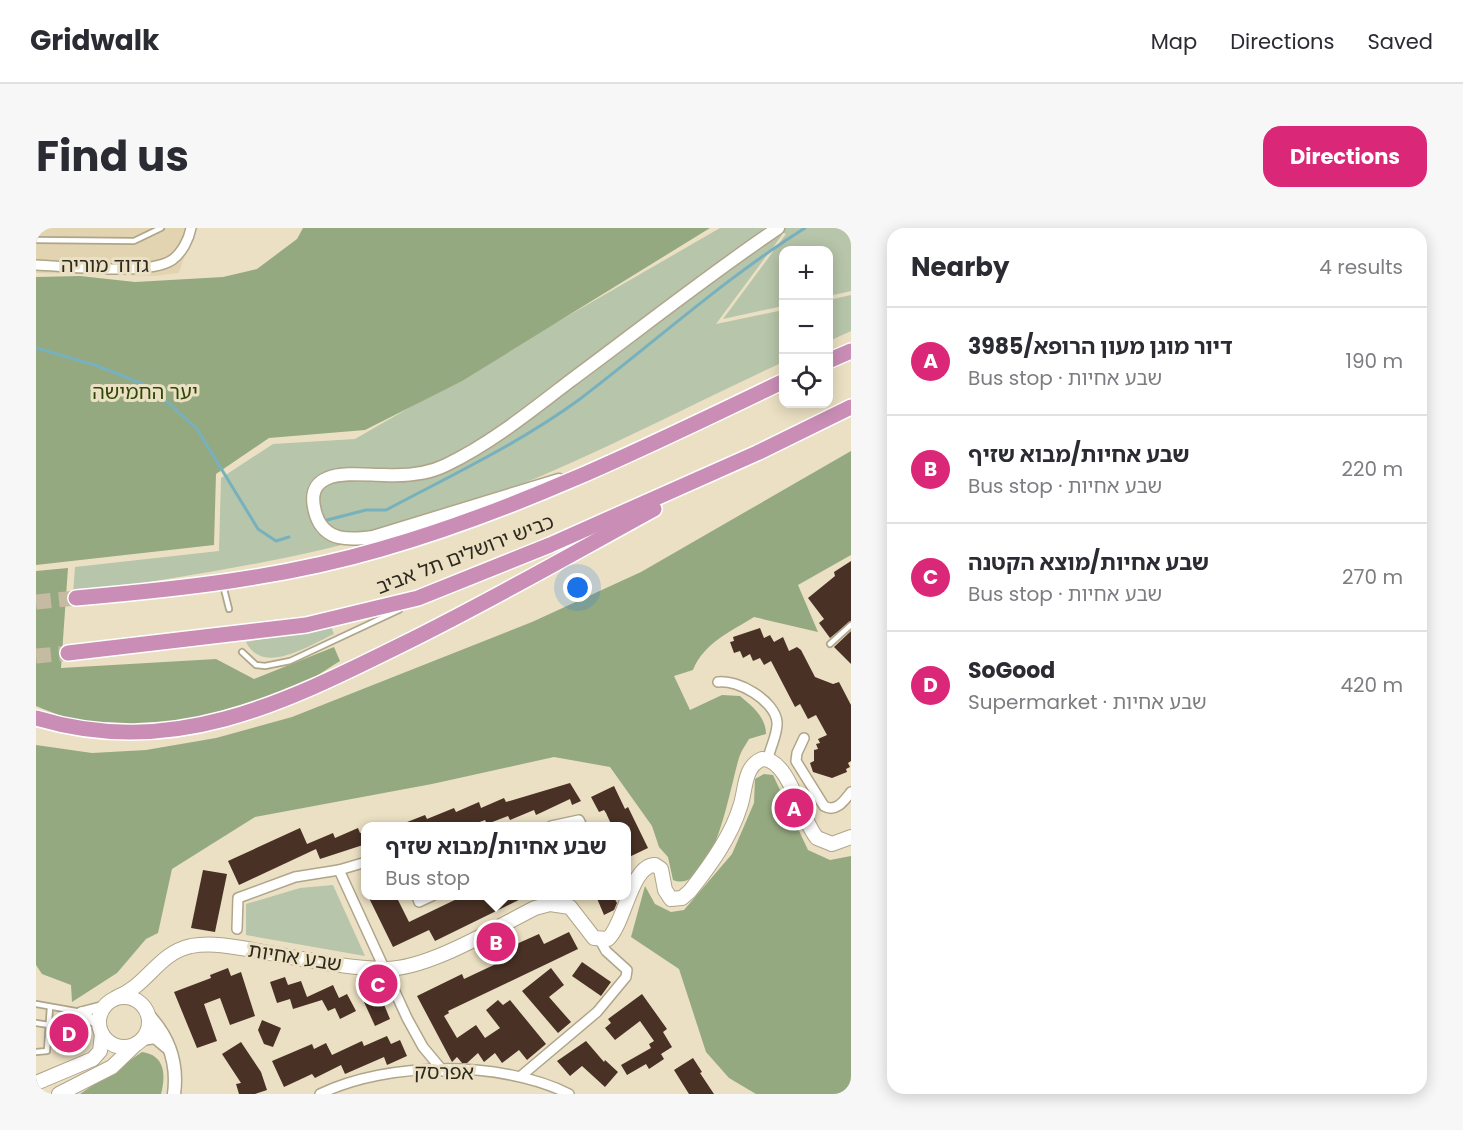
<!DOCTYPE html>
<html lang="en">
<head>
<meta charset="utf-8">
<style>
	body { margin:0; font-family:Poppins,"Noto Sans Hebrew",sans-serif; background:#f7f7f7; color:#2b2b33 }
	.controls { position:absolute; right:18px; top:18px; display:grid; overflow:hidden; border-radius:12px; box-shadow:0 3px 15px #0003 }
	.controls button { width:54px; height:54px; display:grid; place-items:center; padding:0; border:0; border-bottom:2px solid #e1e1e2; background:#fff; color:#2b2b33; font:30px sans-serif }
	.you { position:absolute; left:542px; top:360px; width:21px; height:21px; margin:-15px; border:4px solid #fff; border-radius:50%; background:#1a73e8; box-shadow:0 0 0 9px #1a73e833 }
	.badge { display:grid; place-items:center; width:39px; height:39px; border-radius:50%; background:#db2777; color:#fff; font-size:20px; font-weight:700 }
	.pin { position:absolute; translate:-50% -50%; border:3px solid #fff; box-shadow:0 2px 6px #0006 }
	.popup { position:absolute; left:325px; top:594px; width:270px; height:78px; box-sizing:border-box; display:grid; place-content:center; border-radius:12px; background:#fff; filter:drop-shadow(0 2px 4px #0005); font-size:20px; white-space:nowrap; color:#7c7c81 }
	.popup b { font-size:22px; color:#2b2b33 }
	.popup::after { content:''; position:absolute; left:50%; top:100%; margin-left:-12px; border:12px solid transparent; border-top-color:#fff }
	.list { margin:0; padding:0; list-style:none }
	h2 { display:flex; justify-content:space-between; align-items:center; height:78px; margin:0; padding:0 24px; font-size:26px }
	h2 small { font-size:20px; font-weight:400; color:#7c7c81 }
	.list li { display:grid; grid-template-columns:39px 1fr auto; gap:18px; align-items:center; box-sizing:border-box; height:108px; padding:0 24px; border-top:2px solid #e1e1e2 }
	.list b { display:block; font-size:22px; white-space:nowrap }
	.list p { margin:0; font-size:20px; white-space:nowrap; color:#7c7c81 }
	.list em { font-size:20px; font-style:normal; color:#7c7c81 }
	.icon { flex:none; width:33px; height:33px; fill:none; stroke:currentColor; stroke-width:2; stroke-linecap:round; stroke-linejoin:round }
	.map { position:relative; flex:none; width:815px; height:866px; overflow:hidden; border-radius:18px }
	header { display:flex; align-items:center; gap:36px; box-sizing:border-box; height:84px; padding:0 30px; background:#fff; border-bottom:2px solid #e1e1e2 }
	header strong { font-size:28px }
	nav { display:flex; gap:33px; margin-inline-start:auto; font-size:21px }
	.intro { display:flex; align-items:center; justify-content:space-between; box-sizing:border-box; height:144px; padding:0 36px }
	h1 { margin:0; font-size:42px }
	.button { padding:15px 27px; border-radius:18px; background:#db2777; color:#fff; font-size:21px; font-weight:700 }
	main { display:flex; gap:36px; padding:0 36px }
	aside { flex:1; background:#fff; border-radius:18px; box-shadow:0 3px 15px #0003 }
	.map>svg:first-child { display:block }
	.built { fill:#e2d4b1 }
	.green { fill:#b7c5aa }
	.forest { fill:#95a980 }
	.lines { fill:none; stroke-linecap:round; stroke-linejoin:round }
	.stream { stroke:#77b1bd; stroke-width:3 }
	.building { fill:#493125 }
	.trunk-tunnel { stroke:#c5bba2; stroke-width:15; stroke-dasharray:15 8; stroke-linecap:butt }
	.service-casing { stroke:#afa589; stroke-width:8 }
	.minor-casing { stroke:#afa589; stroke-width:12 }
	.tertiary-casing { stroke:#afa589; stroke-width:15 }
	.secondary-casing { stroke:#afa589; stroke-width:16 }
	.trunk-casing { stroke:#fff; stroke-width:18 }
	.service { stroke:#fff; stroke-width:4.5 }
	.minor { stroke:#fff; stroke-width:9 }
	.tertiary { stroke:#fff; stroke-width:12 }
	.secondary { stroke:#fff; stroke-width:14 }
	.trunk { stroke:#ca8eb6; stroke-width:15 }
	.labels { text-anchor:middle; stroke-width:6; stroke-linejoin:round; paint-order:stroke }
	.street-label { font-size:20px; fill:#2d291e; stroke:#ebe0c3 }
	.park-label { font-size:20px; fill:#2e4706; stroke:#ebe0c3 }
</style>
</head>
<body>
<header>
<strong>Gridwalk</strong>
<nav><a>Map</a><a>Directions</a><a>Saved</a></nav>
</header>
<div class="intro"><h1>Find us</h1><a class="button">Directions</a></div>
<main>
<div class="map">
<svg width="815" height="866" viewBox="0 0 815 866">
	<rect width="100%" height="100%" fill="#ebe0c3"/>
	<polygon class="built" points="0,0 158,0 143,45 118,48 0,45"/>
	<g class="green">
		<path d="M684 0H726L746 7 680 96 747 82V134C620 193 492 263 357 303 252 334 144 349 37 366L39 339 183 323 185 250 237 216 319 211Z"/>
		<polygon points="738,0 815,0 815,63 793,68 792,22 748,22 747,78 687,91 750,6"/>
		<polygon points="815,67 815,103 793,113 793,72"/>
		<path d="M295 399 298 406C272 418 227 448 210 414Z"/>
		<polygon points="297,657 329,728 210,707 210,676 264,660"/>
	</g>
	<g class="forest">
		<polygon points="267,0 674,0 426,153 329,202 233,210 180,246 178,317 0,337 0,49 44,48 99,54 187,49 221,41 261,11"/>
		<path d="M815 223V327L762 357 782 404 718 389C694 404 668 415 657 442L638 448 654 482 686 467 704 468C716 478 730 489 730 506L713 511C710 516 706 522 704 527 695 551 679 668 637 652L632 629 623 619 616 598 574 539 518 529 396 556 219 589 136 641 122 705 110 711 81 745 36 774 35 757 6 746 0 737V517L56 525 110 522 180 510 256 489 496 394 605 344Z"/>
		<path d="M32 340 25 440 180 431 218 451 298 419 304 433C288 443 271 455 253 463 191 490 105 506 39 492 26 489 13 483 0 478V343Z"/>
		<polygon points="728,546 737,547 772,622 794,632 815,628 815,866 720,866 693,850 670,824 643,741 595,709 609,658 619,676 635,684 648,682 696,626 718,575 719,551"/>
		<path d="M106 824C129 827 130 847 125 866H44Z"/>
	</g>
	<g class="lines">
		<g class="stream">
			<polyline points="0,120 59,137 115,159 161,201 222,301 240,313 253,309"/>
			<path d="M291 292 330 282H350C416 247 484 215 544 171 619 114 689 50 769 0"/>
		</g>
	</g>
	<g class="building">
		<polygon points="815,333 815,393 794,410 783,395 788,391 772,370 799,348 798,344"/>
		<polygon points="724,400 728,410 734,407 738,414 747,409 753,423 761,419 765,422 779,449 797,456 803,454 815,477 815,533 812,535 814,539 810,541 811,544 796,550 777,544 774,535 778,533 778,522 782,521 780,516 784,515 782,511 791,507 780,487 772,491 764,476 759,479 735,433 728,437 724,430 717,433 714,426 707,430 704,423 698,425 694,414 698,413 697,409"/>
		<polygon points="815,403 815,436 798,419"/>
		<polygon points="534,555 545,573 536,577 534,571 500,587 498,582 474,592 472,588 451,596 449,592 433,598 361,598 389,587 391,591 418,580 420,584 443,574 445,580 468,570 470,574"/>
		<polygon points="578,558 589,581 592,579 612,620 591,630 591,598 576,598 570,585 568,582 563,584 555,569"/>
		<polygon points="264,600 271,616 297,605 299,610 322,600 324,605 330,603 330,616 284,631 280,621 203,657 192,633"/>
		<polygon points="167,642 191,646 179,704 155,700"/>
		<polygon points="332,668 360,668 373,694 427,668 491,668 399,713 393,702 357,719"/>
		<polygon points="560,668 577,668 581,675 578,682 568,687"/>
		<polygon points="533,704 542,721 412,783 413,785 408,788 421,810 440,797 449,810 464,800 450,782 462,772 467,777 474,772 510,816 491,832 483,822 466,835 459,825 448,834 442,825 431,835 426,835 421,829 416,834 381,768 426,746 428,751 462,735 458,726 503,706 508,716"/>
		<polygon points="546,734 575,754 565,768 536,748"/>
		<polygon points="192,740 195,748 205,744 219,788 194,797 184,770 168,776 181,813 161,820 138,764 175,750 174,747"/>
		<polygon points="515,740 528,757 513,769 535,794 522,805 486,763"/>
		<polygon points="249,749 252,757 265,753 271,769 297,757 303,770 311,766 320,783 304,791 299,780 292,783 286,772 257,781 254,771 241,775 234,754"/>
		<polygon points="606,766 631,801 627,804 636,819 625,826 628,831 613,841 610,836 591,847 585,837 615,820 613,816 618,813 604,793 579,812 569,800 575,795 572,791"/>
		<polygon points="344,767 354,791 339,798 328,774"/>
		<polygon points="226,792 245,800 237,819 228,816 222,802"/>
		<rect x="27" y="794" width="12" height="19"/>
		<polygon points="351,808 355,816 364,812 371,828 351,837 348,829 309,846 305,837 279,850 276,846 248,859 236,833 276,816 278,821 290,815 296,827 326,813 328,818"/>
		<polygon points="550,813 568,834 569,832 582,844 569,859 546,838 534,848 521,833"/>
		<polygon points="205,814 225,844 231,862 219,866 203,866 200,856 205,855 186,826"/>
		<polygon points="657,830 666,844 664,845 678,866 653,866 638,842"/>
	</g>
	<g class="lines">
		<g class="trunk-tunnel">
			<polyline points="0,374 40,370"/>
			<polyline points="0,428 32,425"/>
		</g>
		<defs>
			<g id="service">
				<polyline points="0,12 98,13 125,0"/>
				<polyline points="187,357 193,381"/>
				<polyline points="794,416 815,397"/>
				<polyline points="206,424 220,437 229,438 254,433 363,382"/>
				<polyline points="0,776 45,784"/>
				<polyline points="0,795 13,797"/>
				<polyline points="0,824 11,823 14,779"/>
			</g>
			<g id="minor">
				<path d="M0 37C31 38 112 48 136 32 146 25 153 11 155 0"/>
				<path d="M682 454C702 451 739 473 741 494 742 506 734 519 732 531"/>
				<path d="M768 510 761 525 760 533 788 578C800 585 808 573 815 564"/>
				<polyline points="515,598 543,592 546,598"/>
				<polyline points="303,642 371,790 387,819 407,843"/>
				<polyline points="381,668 383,674 396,668"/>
				<polyline points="201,701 202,670 259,649 303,642 330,634"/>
				<polyline points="45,784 68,778"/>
				<polyline points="45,784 63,797"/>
				<polyline points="485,848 561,784 590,749 591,742 570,723 564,712"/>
				<path d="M284 866C351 833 466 832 533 866"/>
			</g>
			<g id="tertiary">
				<path d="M523 252 337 309C314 312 289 314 280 287 264 237 320 247 348 247 368 248 392 246 410 237 454 216 495 183 534 153 603 102 671 48 742 0"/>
				<path d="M112 787C133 809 142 836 138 866"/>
				<polyline points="106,811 119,809 131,819"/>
			</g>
			<g id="secondary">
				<path d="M81 769C111 758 122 725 155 718 177 714 200 719 222 723 264 730 306 740 349 741 393 741 459 700 499 680L514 676 534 679 558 710 572 711C589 695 595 637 619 637L625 641 629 662 635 671 646 670 654 663C673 639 695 609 704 579 710 563 707 539 726 531 753 530 765 592 781 610L796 616 815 609"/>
				<circle cx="88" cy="794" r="25"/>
				<polyline points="0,855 57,831 64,823 66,806"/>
				<polyline points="23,866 76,839 100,816"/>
			</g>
			<g id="trunk">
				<polyline points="792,133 815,123"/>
				<path d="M40 370C143 361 246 350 345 321 485 281 617 216 748 153"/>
				<polyline points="32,425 270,397 382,370 514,317 721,225 815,179"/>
				<path d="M0 490C135 531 246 476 365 417 451 375 534 327 618 281"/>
			</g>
		</defs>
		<use href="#service" class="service-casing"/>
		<use href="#minor" class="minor-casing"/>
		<use href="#tertiary" class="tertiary-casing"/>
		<use href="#secondary" class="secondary-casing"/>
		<use href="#trunk" class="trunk-casing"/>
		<use href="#service" class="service"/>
		<use href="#minor" class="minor"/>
		<use href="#tertiary" class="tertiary"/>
		<use href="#secondary" class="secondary"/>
		<use href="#trunk" class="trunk"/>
	</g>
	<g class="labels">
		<g class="street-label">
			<text x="69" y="44">גדוד מוריה</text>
			<text transform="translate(429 326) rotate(-21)" y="7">כביש ירושלים תל אביב</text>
			<text transform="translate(259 729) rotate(9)" y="7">שבע אחיות</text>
			<text transform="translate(408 844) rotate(1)" y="7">אפרסק</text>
		</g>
		<g class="park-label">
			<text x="109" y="171">יער החמישה</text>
		</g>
	</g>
</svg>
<div class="controls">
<button>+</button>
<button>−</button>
<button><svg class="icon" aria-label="locate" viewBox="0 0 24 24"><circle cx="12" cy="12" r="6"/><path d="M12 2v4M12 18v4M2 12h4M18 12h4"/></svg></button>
</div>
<div class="you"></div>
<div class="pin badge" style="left:758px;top:580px">A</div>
<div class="pin badge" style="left:460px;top:714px">B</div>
<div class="popup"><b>שבע אחיות/מבוא שזיף</b>Bus stop</div>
<div class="pin badge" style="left:342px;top:756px">C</div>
<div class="pin badge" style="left:33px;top:805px">D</div>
</div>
<aside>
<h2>Nearby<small>4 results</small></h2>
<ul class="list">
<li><span class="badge">A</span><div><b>3985/דיור מוגן מעון הרופא</b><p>Bus stop · שבע אחיות</p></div><em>190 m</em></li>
<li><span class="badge">B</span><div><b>שבע אחיות/מבוא שזיף</b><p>Bus stop · שבע אחיות</p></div><em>220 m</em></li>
<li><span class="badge">C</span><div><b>שבע אחיות/מוצא הקטנה</b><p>Bus stop · שבע אחיות</p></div><em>270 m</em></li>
<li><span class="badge">D</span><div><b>SoGood</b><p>Supermarket · שבע אחיות</p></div><em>420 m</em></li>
</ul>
</aside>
</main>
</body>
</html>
